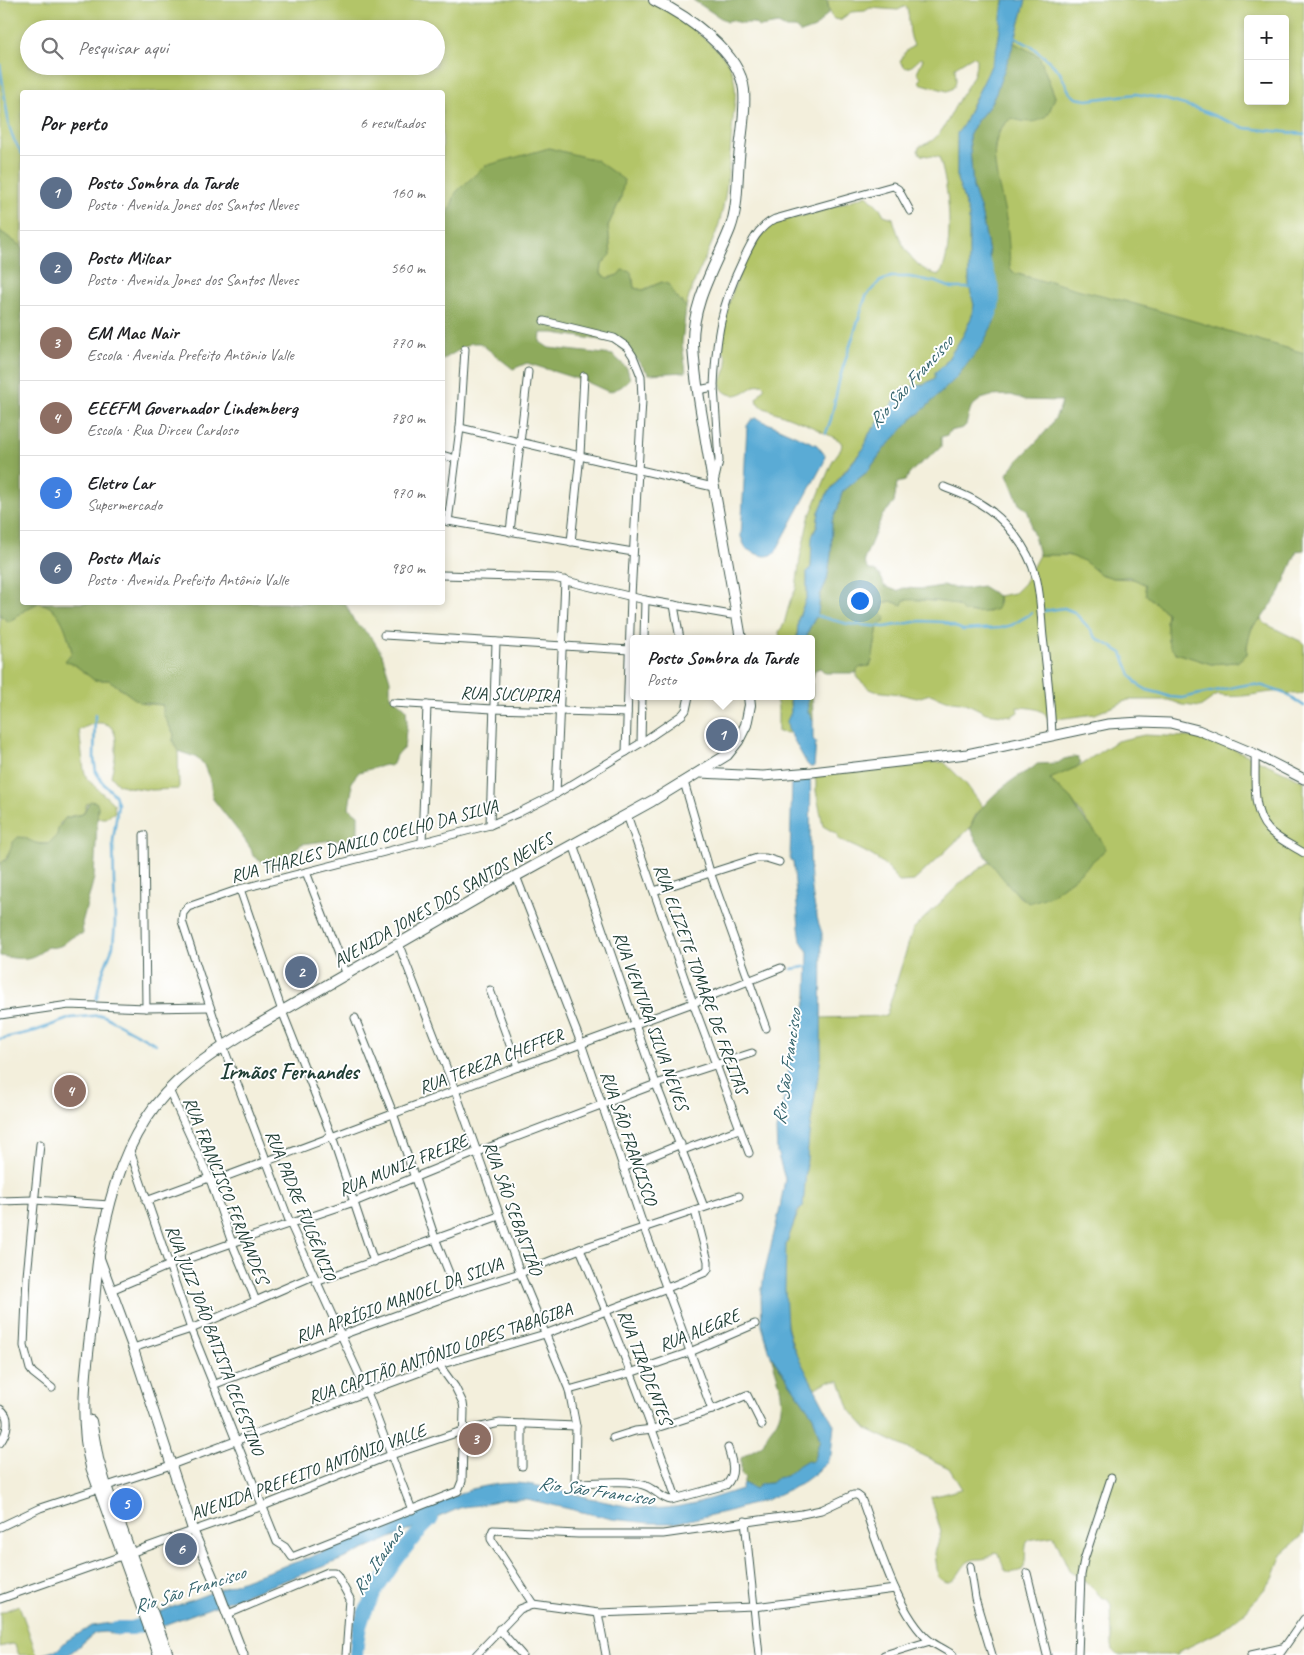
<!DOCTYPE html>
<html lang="pt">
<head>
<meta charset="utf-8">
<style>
	body { margin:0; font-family:Caveat,sans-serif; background:#f6f6f6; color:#202124 }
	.controls { position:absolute; right:15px; top:15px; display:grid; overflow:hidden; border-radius:5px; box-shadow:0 2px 8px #0003 }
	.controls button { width:45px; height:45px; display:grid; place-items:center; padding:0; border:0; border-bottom:1px solid #e0e0e0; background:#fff; color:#202124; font:25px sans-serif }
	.you { position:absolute; left:859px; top:600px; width:18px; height:18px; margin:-12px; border:4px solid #fff; border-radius:50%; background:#1a73e8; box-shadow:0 0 0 8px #1a73e833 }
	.badge { display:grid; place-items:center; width:32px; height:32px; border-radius:50%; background:#1f6fb2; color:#fff; font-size:16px; font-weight:700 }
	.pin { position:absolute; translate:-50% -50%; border:2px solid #fff; box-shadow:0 1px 5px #0006 }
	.popup { position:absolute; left:630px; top:635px; width:185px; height:65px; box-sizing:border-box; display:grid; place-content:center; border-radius:5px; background:#fff; filter:drop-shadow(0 1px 4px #0005); font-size:16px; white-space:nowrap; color:#757577 }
	.popup b { font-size:19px; color:#202124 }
	.popup::after { content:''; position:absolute; left:50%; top:100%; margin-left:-10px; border:10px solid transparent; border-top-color:#fff }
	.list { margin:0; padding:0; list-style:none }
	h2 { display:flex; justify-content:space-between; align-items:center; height:65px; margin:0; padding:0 20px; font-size:21px }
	h2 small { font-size:16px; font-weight:400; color:#757577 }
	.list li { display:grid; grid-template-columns:32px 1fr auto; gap:15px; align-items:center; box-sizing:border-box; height:75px; padding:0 20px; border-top:1px solid #e0e0e0 }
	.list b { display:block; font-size:19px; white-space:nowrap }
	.list p { margin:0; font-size:16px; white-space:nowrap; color:#757577 }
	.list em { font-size:16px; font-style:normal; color:#757577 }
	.icon { flex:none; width:28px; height:28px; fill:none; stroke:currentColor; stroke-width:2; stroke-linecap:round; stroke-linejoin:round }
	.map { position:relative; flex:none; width:1304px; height:1655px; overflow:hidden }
	.search { position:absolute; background:#fff; box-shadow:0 2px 8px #0003; left:20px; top:20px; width:425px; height:55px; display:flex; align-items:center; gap:12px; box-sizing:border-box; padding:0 18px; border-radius:28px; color:#757577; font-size:19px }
	.panel { position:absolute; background:#fff; box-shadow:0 2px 8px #0003; left:20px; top:90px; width:425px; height:515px; border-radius:5px }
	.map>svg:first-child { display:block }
	.green { fill:#b3c568; stroke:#69814e; fill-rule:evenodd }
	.forest { fill:#8eaa5c; stroke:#567448 }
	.water { fill:#5aabd5; stroke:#3c7484 }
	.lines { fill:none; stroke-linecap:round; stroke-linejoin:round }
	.stream { stroke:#5aabd5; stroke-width:2.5 }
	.river { stroke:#5aabd5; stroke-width:14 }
	.minor-casing { stroke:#3f584d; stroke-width:9 }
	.tertiary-casing { stroke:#3f584d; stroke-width:11 }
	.secondary-casing { stroke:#3f584d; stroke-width:12 }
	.minor { stroke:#fff; stroke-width:7 }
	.tertiary { stroke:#fff; stroke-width:9 }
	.secondary { stroke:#fff; stroke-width:10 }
	.labels { text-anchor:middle; stroke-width:4; stroke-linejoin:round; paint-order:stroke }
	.street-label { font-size:18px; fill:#1f3d34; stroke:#fff }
	.water-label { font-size:19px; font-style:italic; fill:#34646c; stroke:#fff }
	.district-label { font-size:22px; font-weight:bold; fill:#1f3d34; stroke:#fff }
</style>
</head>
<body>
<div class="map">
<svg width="1304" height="1655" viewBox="0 0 1304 1655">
	<rect width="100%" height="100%" fill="#fff"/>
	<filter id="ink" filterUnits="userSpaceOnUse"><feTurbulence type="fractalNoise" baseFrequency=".02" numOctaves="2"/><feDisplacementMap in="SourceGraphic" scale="10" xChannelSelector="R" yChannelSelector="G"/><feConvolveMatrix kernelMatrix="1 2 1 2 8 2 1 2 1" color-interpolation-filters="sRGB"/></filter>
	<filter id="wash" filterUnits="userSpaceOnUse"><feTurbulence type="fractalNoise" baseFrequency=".0096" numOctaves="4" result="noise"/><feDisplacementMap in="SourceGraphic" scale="20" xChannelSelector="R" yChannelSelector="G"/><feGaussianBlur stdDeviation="1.12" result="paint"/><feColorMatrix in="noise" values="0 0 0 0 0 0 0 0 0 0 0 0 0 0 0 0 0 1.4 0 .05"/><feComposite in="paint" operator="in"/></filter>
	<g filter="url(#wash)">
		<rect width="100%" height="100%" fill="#f3efdc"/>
		<g class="green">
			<path d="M0 0H650C669 9 718 46 728 63 735 75 736 88 735 101 730 141 730 186 719 224 710 253 693 278 686 307L662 282 643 290 634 288 633 278 618 275 608 278 601 275 602 264 611 254 608 226 621 198 445 226 443 231 442 92H22V247L0 231ZM29 29H436V66H29Z"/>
			<path d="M827 0H1005L1002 7V18L995 60 972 104 957 142V179L969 215V285L974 305 972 316 964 334 935 378 925 384 905 388 869 434 864 448 845 470 827 494 819 512 817 526 814 531 811 567 807 572V596L798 619 797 639H780L779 632 784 624 790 601 796 589 800 558 809 518 833 460 841 449 842 444 839 440 804 423 764 408 757 402 756 399 765 387 762 384C751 384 738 403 724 391 716 384 727 372 727 363 728 355 721 350 720 342 720 337 722 331 723 327 731 293 743 252 769 228 778 219 804 216 816 212 833 207 850 201 867 195L880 208 884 215 893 218C898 240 914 272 940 275 955 248 949 185 939 157L921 155 918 151 919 147C925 144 932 142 936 137 946 127 951 113 958 101 966 86 977 77 976 59L973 56 955 67C955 77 960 87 947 91L919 83 921 78 917 72 923 59 921 58 912 66 906 68 900 62 905 52 914 45C907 32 911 19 906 6L898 10 870 8 865 11 851 12 840 20 834 19 831 16Z"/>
			<path d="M1026 0H1304V353L1069 288 1047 280 1046 282 1014 273 1010 268 1009 254 995 173C993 154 994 129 1012 118L1016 120 1049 112 1055 97 1039 56 1014 43ZM1248 19H1285V101H1248Z"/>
			<path d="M1039 555C1054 555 1070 553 1084 561 1094 566 1099 574 1110 577 1122 581 1132 575 1144 584 1154 591 1154 605 1167 613L1166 621 1167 627 1168 641 1176 653 1211 664 1237 662 1247 654C1247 639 1249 627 1262 618L1264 623 1304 643V693C1293 696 1283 691 1272 692 1254 694 1236 699 1217 695L1200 707 1183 705 1169 700H1128L1095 714 1049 720C1043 707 1030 708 1017 707L1018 712 1012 716 986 713 966 703 946 700 930 694 917 698 900 694 875 691 870 689 857 678V670L861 666H870L872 661 878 626 881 623 884 603 891 601 899 604 904 600 912 599 951 603 970 613 978 611 989 612 999 603 998 596 1014 593 1024 583Z"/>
			<path d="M38 603C62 605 67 633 72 652L66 661 75 665 94 680H109L135 699 145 704 163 705 168 724 174 734 173 741 178 751 179 789 151 790 128 787 118 784 111 776C114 763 125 724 101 723 94 722 86 727 79 730L84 770 87 779 114 804 115 812 105 818H97L98 806 87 803 83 814 71 816 60 823 57 835 48 844 33 843 24 837C7 842 13 856 0 864V615L9 622 26 609Z"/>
			<path d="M775 696H790C789 702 791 707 791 713 790 722 784 723 790 733L778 732V707Z"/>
			<path d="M1144 735 1210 738 1304 781V1534L1282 1554 1273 1579 1245 1612 1221 1631 1178 1652V1655H1118L1113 1650 1112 1645 1111 1605 1108 1600 1100 1596 1085 1581 1069 1570 1054 1536 1028 1540C1023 1550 1028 1561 1022 1570 1001 1577 1005 1568 999 1554L995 1553C983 1563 977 1556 968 1562 959 1569 954 1592 938 1577L935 1553 941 1532 931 1497 962 1489 949 1468 867 1429 850 1410 840 1381H829L815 1388C804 1369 793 1350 788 1329 784 1313 783 1260 786 1245 788 1238 798 1211 803 1206L809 1134 821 1057V1018L886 1016 913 929 966 878 991 861 1020 898 1050 896 1073 879 1106 849C1096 832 1083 816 1072 801 1065 793 1056 787 1050 778L1077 767 1117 741Z"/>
			<path d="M944 762 966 784 983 807 975 816 970 828 914 881 899 882C894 878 892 871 887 867 874 854 854 847 838 839L837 834 823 826 816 791V781L812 773 907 763Z"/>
			<polygon points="19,1605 37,1655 19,1655 15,1645 12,1644 0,1647 0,1613"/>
		</g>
		<g class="forest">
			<polygon points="693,0 827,0 829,12 815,28 801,33 795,28 786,28 778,24 760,27 753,23 742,23 730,20 727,22"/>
			<path d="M1014 43 1039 56 1055 97C1053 102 1051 108 1049 112 1042 125 1023 123 1012 118 979 138 1002 190 1006 219 1009 235 1009 252 1010 268L1014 273 1046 282 1047 280C1071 289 1096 293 1121 300 1182 317 1243 336 1304 353V550L1297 551 1280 592 1262 618 1252 627 1247 646V654L1237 662 1211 664 1176 653 1170 647 1168 641 1167 627 1166 621 1167 613 1146 595 1144 584 1129 577 1113 578 1100 574 1084 561 1068 555H1039L1034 536 1031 528 1030 518 1027 510 1019 504 1007 474C1024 449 1054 433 1062 401L1026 400 1011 395 991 396 981 399 971 407 966 425 963 428 950 431 947 435 941 437V447C929 460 914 464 905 481L897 483 894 503 882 516 864 560 865 564 869 570C878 570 883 579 884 586L897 591 903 588 923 589 942 586 965 589 982 586 998 596 997 609C989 613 973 613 964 612 962 611 960 607 958 606 950 601 914 599 904 600L902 605 891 601 884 603 882 613 886 617 885 621 878 626 872 661 870 666 861 667 857 670 856 673H825L820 668 815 670 812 682 813 721C806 714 807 705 807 696H811V639H806V635L818 613 820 595 827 580 831 555 832 520 838 508 842 492 868 471 884 449 915 415 921 412 934 398 994 322 989 253 981 211 973 188 969 136 977 121 992 101Z"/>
			<polygon points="549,148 596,160 624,180 621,198 608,226 611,255 602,264 601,274 608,278 618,275 622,270 631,272 634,288 643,290 662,282 670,285 674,294 686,307 682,343 686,372 649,374 637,360 613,342 554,333 541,333 540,342 549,348 613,355 627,368 630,379 621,387 609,392 587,382 527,363 513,369 480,343 471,343 442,360 442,231 456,192 485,166"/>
			<polygon points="0,231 22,247 22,602 38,603 26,609 9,622 0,615"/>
			<path d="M40 603H345L354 621 372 638 382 654 390 680V697L397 701 406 709 407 721 404 748 396 755 393 764 390 766 385 765 359 772 351 782 352 789 349 808 358 815V837L350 841 333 840 302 844 276 862 273 870 253 856 251 849 242 836 213 799 210 780 203 763 195 757 178 751 173 741 174 734 163 714V705L139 702 109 680H94L75 665 65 661 72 652C67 633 62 608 40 603Z"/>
			<path d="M1073 757 1078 758 1081 762 1077 767 1050 779 1054 784 1071 799 1079 813 1100 838 1106 849 1073 879 1050 896 1029 903C1012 894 977 847 970 828 979 806 998 790 1017 777 1024 772 1032 770 1037 764L1058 763 1064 759Z"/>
			<path d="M90 801 96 802 98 806 94 878 82 923 83 934C65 935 68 950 47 947 30 962 21 959 0 956V864L7 859 13 842 18 837C30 837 32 846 48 844L57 835 58 829 65 818 83 814Z"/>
			<path d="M771 1356 813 1416 820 1440 814 1459 811 1462 806 1461 786 1476 777 1478 771 1483 760 1484 755 1489 743 1483 745 1478 741 1474V1458C747 1453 755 1450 761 1446 766 1441 766 1434 771 1429 790 1407 779 1382 771 1356Z"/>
		</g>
		<g class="water">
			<path d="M1005 0H1026L1014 43 995 95 987 109 977 121 969 136 973 188 981 211 989 253 994 322 982 345 956 378 921 412 915 416 884 449 868 471 842 492 838 508 832 521 831 555 827 580 820 595 818 613 809 629 806 639H797L798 620 807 596V572L811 567 812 537 817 526 819 512 827 494 864 448 869 434 905 388 925 384 935 378V372L944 365 964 334 972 316 974 305 969 285V215L957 179V133C966 124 967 114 973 103 983 82 994 64 998 42 1001 29 1000 11 1005 0Z"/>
			<path d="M756 418 817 445 825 455 824 462 775 553C764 560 756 553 746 549L741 537 747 426 751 420Z"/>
			<polygon points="790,696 807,696 808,712 813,721 813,739 816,742 814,767 810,767 807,764 788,729 787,721 791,712"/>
			<path d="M810 773C813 825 803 883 822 933L821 1057 809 1134 803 1207 798 1211 786 1245 785 1289 787 1327 792 1345 834 1425 831 1455 826 1463 817 1472 801 1484 766 1500 729 1511 675 1523H650L612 1519 527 1499H504L480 1505 462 1507 338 1561 161 1626 157 1613 258 1575 308 1558 472 1489C491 1484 513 1481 533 1485 570 1491 606 1505 644 1508 678 1511 709 1499 741 1489L743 1483 755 1489 760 1484 771 1483 777 1478 786 1476 796 1467 806 1461 811 1462 814 1459 820 1440 813 1416 771 1356 762 1326 761 1297 764 1274 779 1213 785 1179 777 1152 776 1130 787 1085 791 1045 803 1019 807 995 808 952 801 941 799 927 793 861 790 860 792 776Z"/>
			<polygon points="132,1622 135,1629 117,1635 105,1632 95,1633 68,1655 40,1655 57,1650 66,1641 92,1626 110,1623 119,1626"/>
		</g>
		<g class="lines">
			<g class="stream">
				<polyline points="1014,37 1031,46 1049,61 1059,71 1070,93 1076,98 1087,100 1136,94 1160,98 1195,108 1245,128 1304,134"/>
				<polyline points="0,64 9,126 13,138 22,154"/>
				<polyline points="826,433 831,419 840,377 866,296 879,282 891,277 909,277 936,282 952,288 973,288"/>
				<polyline points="1044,611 1064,608 1074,612 1091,630 1095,637 1122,653 1131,675 1137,684 1147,690 1159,693 1170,697 1182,698 1239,686 1251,684 1263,686 1286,694 1304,706"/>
				<polyline points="814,615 848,624 885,627 920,621 943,622 963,630 1000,628 1012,625 1032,613"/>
				<polyline points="95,715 94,759 96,772 103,783 115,795 118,804 113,841 115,924 113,946 101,977 96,1001"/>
				<polyline points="792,969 810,966"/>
				<polyline points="0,1039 35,1031 71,1018 102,1015 156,1044"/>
			</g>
			<g class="river">
				<path d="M984 263C992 284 999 303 985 323"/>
				<polyline points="116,1628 132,1628 159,1620"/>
				<path d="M356 1655C357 1642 358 1629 363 1617 374 1589 408 1541 431 1520"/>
			</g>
		</g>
	</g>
	<g filter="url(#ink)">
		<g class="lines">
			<defs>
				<g id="minor">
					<polyline points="544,321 614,338 627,347 633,356 641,376 642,400 631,596 626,752"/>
					<path d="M698 390 714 387C716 337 721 305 743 260 751 243 758 227 775 219L893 186 898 189 910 211"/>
					<polyline points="460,428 713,487 719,461 714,387"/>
					<polyline points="442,455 456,459"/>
					<path d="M944 487C956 492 968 496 979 503 1005 518 1028 547 1036 577 1041 596 1041 618 1043 637 1047 670 1051 703 1052 736"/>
					<polyline points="442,520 633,552"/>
					<polyline points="448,522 460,428 465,349"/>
					<polyline points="510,532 528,372"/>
					<polyline points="571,542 580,455 584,376"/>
					<polyline points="442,575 554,578 645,600 737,616"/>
					<polyline points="674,605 680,639"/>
					<polyline points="384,635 630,650"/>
					<polyline points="644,639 645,600"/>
					<polyline points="392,703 493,709 627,713"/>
					<polyline points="641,743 642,696"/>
					<path d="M1255 754C1256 777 1251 811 1268 829 1277 839 1293 846 1304 853"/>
					<polyline points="684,782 710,872 766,1028"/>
					<polyline points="556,794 565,580"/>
					<polyline points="627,815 693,1003 749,1153"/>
					<polyline points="490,825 496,642"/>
					<polyline points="144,835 146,1008"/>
					<polyline points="422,843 427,705"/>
					<polyline points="573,844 656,1084 704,1207"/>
					<polyline points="306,872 346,975"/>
					<polyline points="516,876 581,1043 644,1228 712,1410"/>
					<polyline points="240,889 282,1011 332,1137 374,1262"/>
					<polyline points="654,891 757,858 766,858 779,862"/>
					<path d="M399 945 455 1090 520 1273 569 1390 576 1426 575 1482 578 1483C599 1483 623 1479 643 1485 653 1487 661 1499 671 1500L726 1485C737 1474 732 1461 728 1448"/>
					<polyline points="490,990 518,1067"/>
					<polyline points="0,1015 69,1005 146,1008 210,1007"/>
					<polyline points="355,1018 393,1113 435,1238 457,1293"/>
					<polyline points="169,1090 211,1182 232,1243 256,1301"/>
					<polyline points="40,1144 27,1276 24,1346 30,1369 33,1373 52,1388"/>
					<polyline points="129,1148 191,1329 277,1542 285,1547 292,1557 458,1491 462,1481 464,1410 463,1403 455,1387 439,1365"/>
					<polyline points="683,1150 739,1129"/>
					<polyline points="623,1168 681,1144"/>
					<polyline points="211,1182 518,1067 693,1003 781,968"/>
					<polyline points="0,1201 34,1200 110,1205"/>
					<polyline points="146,1201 209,1178"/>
					<path d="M580 1249C615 1331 648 1413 676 1498"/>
					<polyline points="316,1282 499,1216"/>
					<polyline points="111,1290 170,1265 232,1243 354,1202 477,1152 656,1084 752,1053"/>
					<polyline points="133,1348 191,1329 313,1276"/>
					<polyline points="213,1385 342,1335 457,1293 520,1273 580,1249 739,1196"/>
					<polyline points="569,1390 630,1373 690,1352 755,1324"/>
					<path d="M0 1409C12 1416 7 1433 0 1443"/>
					<polyline points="613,1438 635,1431 653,1429 712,1410 747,1395 762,1425"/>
					<polyline points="522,1466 522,1424"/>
					<polyline points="412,1510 367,1392 290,1223 223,1046 182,921 183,913 188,907 240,889 490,825 518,813 556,794 641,743 682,715 686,710 689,696"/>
					<polyline points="745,1521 759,1655"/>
					<polyline points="0,1527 40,1508 171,1465 439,1365 545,1334 667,1288 706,1272 708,1269 708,1261 695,1211"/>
					<polyline points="970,1566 975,1598 992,1655"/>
					<polyline points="1027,1573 1047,1655"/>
					<polyline points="0,1599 263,1506 391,1455 462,1431 500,1423 576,1426"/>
					<path d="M533 1604 491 1539V1535L493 1530 578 1534H663L802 1514 821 1510 853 1495H857L861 1498C876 1538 897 1614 930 1641 937 1646 946 1650 953 1655"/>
					<polyline points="598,1613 606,1655"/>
					<polyline points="228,1614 328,1572 334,1572 337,1575 350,1599 346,1655"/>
					<polyline points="499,1629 522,1655"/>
					<polyline points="476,1655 520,1609 533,1604 598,1613 755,1607 895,1589"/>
					<polyline points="884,1655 930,1641"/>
					<polyline points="1078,1655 1081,1575 1084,1560 1111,1478"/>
					<polyline points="1251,1655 1282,1648"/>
					<polyline points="1279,1655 1304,1619"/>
				</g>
				<g id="tertiary">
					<polyline points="700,773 763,776 812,772 967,754 1108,724 1141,722 1170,723 1198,730 1255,754 1304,779"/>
					<polyline points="99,1257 133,1348 193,1531 217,1587 243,1655"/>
				</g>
				<g id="secondary">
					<path d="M654 0C687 16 740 52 744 90 746 113 741 136 739 158 737 181 738 208 730 229 715 267 692 302 693 344 694 376 701 409 706 441 717 507 730 573 741 639"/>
					<polyline points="91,1421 98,1459 106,1486 168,1655"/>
					<path d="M159 1655 91 1467C78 1419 87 1360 93 1312 95 1293 96 1274 99 1255 107 1208 119 1160 145 1120 170 1080 212 1053 251 1029L516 876 652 801 727 755 738 741 746 725 750 705 749 696"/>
				</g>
			</defs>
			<use href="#minor" class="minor-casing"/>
			<use href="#tertiary" class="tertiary-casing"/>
			<use href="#secondary" class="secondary-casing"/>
			<use href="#minor" class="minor"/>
			<use href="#tertiary" class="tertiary"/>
			<use href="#secondary" class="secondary"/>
		</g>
	</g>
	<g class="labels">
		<g class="street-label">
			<text transform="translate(510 694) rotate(2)" y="6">RUA SUCUPIRA</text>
			<text transform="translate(364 841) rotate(-15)" y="6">RUA THARLES DANILO COELHO DA SILVA</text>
			<text transform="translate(443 900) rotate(-30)" y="6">AVENIDA JONES DOS SANTOS NEVES</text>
			<text transform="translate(701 979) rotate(70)" y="6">RUA ELIZETE TOMARE DE FREITAS</text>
			<text transform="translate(651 1021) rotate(70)" y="6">RUA VENTURA SILVA NEVES</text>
			<text transform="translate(491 1061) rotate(-21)" y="6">RUA TEREZA CHEFFER</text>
			<text transform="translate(629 1138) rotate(71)" y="6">RUA SÃO FRANCISCO</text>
			<text transform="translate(403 1165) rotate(-22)" y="6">RUA MUNIZ FREIRE</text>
			<text transform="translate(226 1190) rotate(68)" y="6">RUA FRANCISCO FERNANDES</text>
			<text transform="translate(301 1205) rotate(68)" y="6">RUA PADRE FULGÊNCIO</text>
			<text transform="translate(513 1208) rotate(70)" y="6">RUA SÃO SEBASTIÃO</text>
			<text transform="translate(399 1300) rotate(-20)" y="6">RUA APRÍGIO MANOEL DA SILVA</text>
			<text transform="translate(699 1330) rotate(-22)" y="6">RUA ALEGRE</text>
			<text transform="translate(215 1340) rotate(69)" y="6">RUA JUIZ JOÃO BATISTA CELESTINO</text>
			<text transform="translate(440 1353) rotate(-19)" y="6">RUA CAPITÃO ANTÔNIO LOPES TABAGIBA</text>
			<text transform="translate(645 1367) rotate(69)" y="6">RUA TIRADENTES</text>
			<text transform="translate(308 1472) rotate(-20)" y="6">AVENIDA PREFEITO ANTÔNIO VALLE</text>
		</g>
		<g class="water-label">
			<text transform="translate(910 381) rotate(-48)" y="7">Rio São Francisco</text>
			<text transform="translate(786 1067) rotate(-82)" y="7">Rio São Francisco</text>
			<text transform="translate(596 1490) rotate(8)" y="7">Rio São Francisco</text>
			<text transform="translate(377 1560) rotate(-56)" y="7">Rio Itaúnas</text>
			<text transform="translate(189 1589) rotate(-18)" y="7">Rio São Francisco</text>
		</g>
		<g class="district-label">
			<text x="289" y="1079">Irmãos Fernandes</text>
		</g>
	</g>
</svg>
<div class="controls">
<button>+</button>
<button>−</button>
</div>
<div class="you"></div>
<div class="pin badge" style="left:722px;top:735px;background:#5c6f8a">1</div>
<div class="popup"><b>Posto Sombra da Tarde</b>Posto</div>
<div class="pin badge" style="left:301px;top:972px;background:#5c6f8a">2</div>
<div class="pin badge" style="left:475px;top:1439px;background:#8d6e63">3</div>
<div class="pin badge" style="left:70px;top:1091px;background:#8d6e63">4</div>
<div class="pin badge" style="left:126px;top:1504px;background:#3f7fe0">5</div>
<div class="pin badge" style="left:181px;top:1549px;background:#5c6f8a">6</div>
<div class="search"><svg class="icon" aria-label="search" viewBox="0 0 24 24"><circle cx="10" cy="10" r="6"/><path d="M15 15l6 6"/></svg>Pesquisar aqui</div>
<section class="panel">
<h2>Por perto<small>6 resultados</small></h2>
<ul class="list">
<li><span class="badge" style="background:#5c6f8a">1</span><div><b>Posto Sombra da Tarde</b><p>Posto · Avenida Jones dos Santos Neves</p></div><em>160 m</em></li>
<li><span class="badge" style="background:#5c6f8a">2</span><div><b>Posto Milcar</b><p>Posto · Avenida Jones dos Santos Neves</p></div><em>560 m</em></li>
<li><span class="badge" style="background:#8d6e63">3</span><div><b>EM Mac Nair</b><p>Escola · Avenida Prefeito Antônio Valle</p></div><em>770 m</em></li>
<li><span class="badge" style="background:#8d6e63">4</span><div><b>EEEFM Governador Lindemberg</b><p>Escola · Rua Dirceu Cardoso</p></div><em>780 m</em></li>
<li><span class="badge" style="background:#3f7fe0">5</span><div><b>Eletro Lar</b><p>Supermercado</p></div><em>970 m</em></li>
<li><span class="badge" style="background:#5c6f8a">6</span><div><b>Posto Mais</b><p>Posto · Avenida Prefeito Antônio Valle</p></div><em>980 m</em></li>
</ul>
</section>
</div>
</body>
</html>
